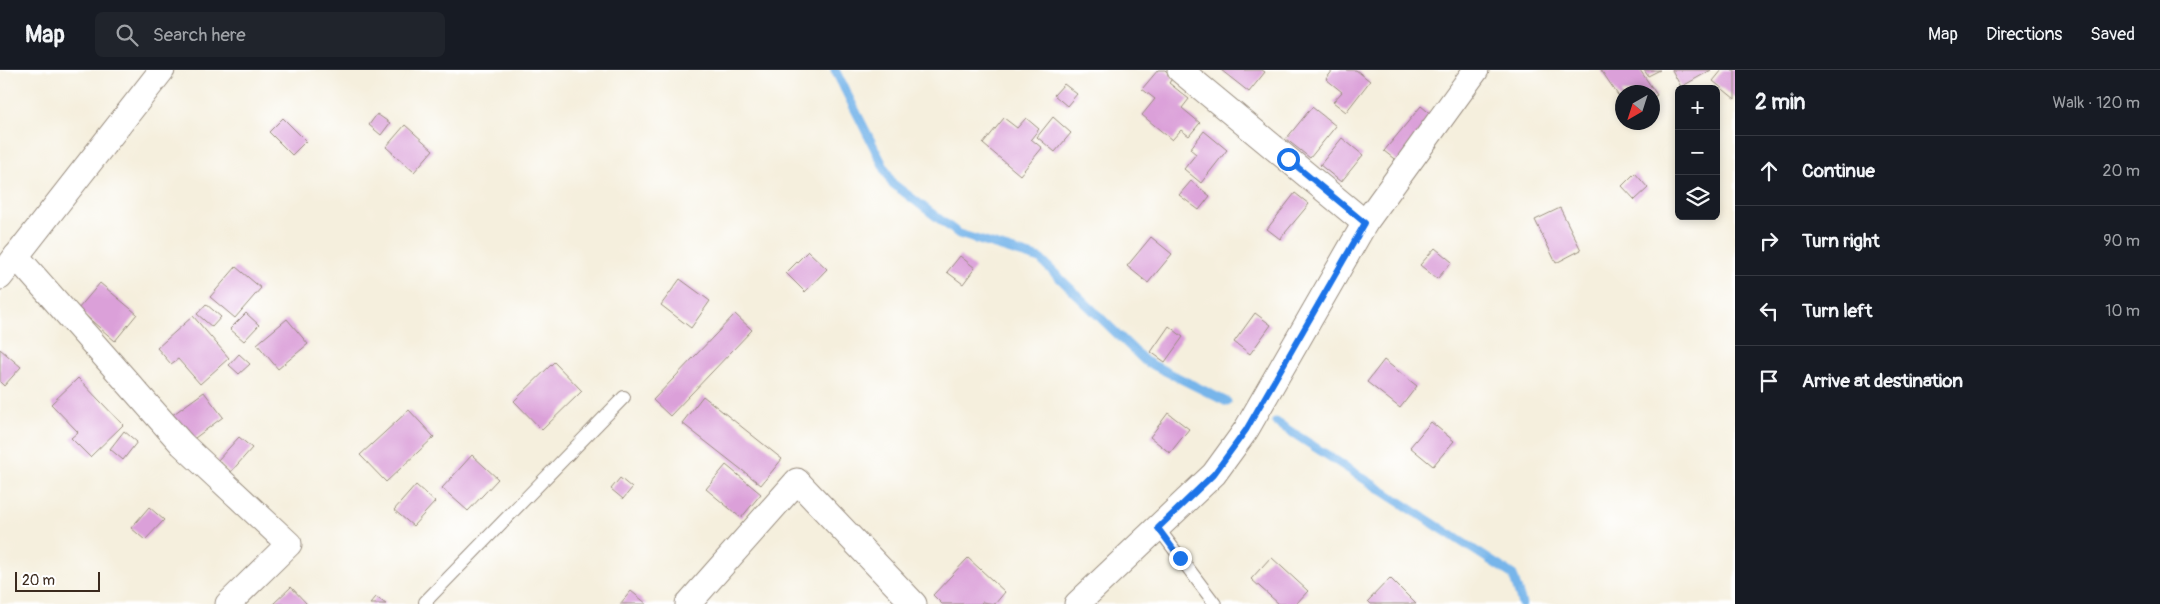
<!DOCTYPE html>
<html lang="en">
<head>
<meta charset="utf-8">
<style>
	body { margin:0; font-family:Pangolin,sans-serif; background:#20242c; color:#f1f3f6 }
	.controls { position:absolute; right:15px; top:15px; display:grid; overflow:hidden; border-radius:8px; box-shadow:0 2px 8px #0003 }
	.controls button { width:45px; height:45px; display:grid; place-items:center; padding:0; border:0; border-bottom:1px solid #363941; background:#171b24; color:#f1f3f6; font:25px sans-serif }
	.compass { position:absolute; left:1615px; top:15px; width:45px; height:45px; border-radius:50%; background:#171b24; box-shadow:0 2px 8px #0003; rotate:219deg }
	.scale { position:absolute; left:15px; bottom:12px; width:85px; box-sizing:border-box; padding-left:5px; border:2px solid #3b2a1e; border-top:0; font-size:14px; line-height:18px; white-space:nowrap; color:#3b2a1e; -webkit-text-stroke:4px #fff; paint-order:stroke }
	.stop { position:absolute; width:15px; height:15px; margin:-11px; border:4px solid #1a73e8; border-radius:50%; background:#fff }
	.stop.end { background:#1a73e8; border-color:#fff; box-shadow:0 1px 5px #0008 }
	.list { margin:0; padding:0; list-style:none }
	h2 { display:flex; justify-content:space-between; align-items:center; height:65px; margin:0; padding:0 20px; font-size:21px }
	h2 small { font-size:16px; font-weight:400; color:#9ea1a6 }
	.list li { display:grid; grid-template-columns:32px 1fr auto; gap:15px; align-items:center; box-sizing:border-box; height:70px; padding:0 20px; border-top:1px solid #363941 }
	.list b { display:block; font-size:19px; white-space:nowrap }
	.list em { font-size:16px; font-style:normal; color:#9ea1a6 }
	.icon { flex:none; width:28px; height:28px; fill:none; stroke:currentColor; stroke-width:2; stroke-linecap:round; stroke-linejoin:round }
	.map { position:relative; flex:none; width:1735px; height:534px; overflow:hidden }
	header { display:flex; align-items:center; gap:30px; box-sizing:border-box; height:70px; padding:0 25px; background:#171b24; border-bottom:1px solid #363941 }
	header strong { font-size:24px }
	nav { display:flex; gap:28px; margin-inline-start:auto; font-size:18px }
	.search { width:350px; height:45px; background:#20242c; display:flex; align-items:center; gap:12px; box-sizing:border-box; padding:0 18px; border-radius:8px; color:#9ea1a6; font-size:19px }
	main { display:flex }
	aside { flex:1; background:#171b24 }
	.map>svg:first-child { display:block }
	.lines { fill:none; stroke-linecap:round; stroke-linejoin:round }
	.stream { stroke:#77b5ea; stroke-width:9 }
	.building { fill:#dba0d9 }
	.lane-casing { stroke:#988c7e; stroke-width:14 }
	.street-casing { stroke:#988c7e; stroke-width:27 }
	.lane { stroke:#fff; stroke-width:12 }
	.street { stroke:#fff; stroke-width:25 }
	.route { stroke:#1a73e8; stroke-width:6 }
</style>
</head>
<body>
<header>
<strong>Map</strong>
<div class="search"><svg class="icon" aria-label="search" viewBox="0 0 24 24"><circle cx="10" cy="10" r="6"/><path d="M15 15l6 6"/></svg>Search here</div>
<nav><a>Map</a><a>Directions</a><a>Saved</a></nav>
</header>
<main>
<div class="map">
<svg width="1735" height="534" viewBox="0 0 1735 534">
	<rect width="100%" height="100%" fill="#fff"/>
	<filter id="ink" filterUnits="userSpaceOnUse"><feTurbulence type="fractalNoise" baseFrequency=".02" numOctaves="2"/><feDisplacementMap in="SourceGraphic" scale="10" xChannelSelector="R" yChannelSelector="G"/><feConvolveMatrix kernelMatrix="1 2 1 2 8 2 1 2 1" color-interpolation-filters="sRGB"/></filter>
	<filter id="wash" filterUnits="userSpaceOnUse"><feTurbulence type="fractalNoise" baseFrequency=".0096" numOctaves="4" result="noise"/><feDisplacementMap in="SourceGraphic" scale="20" xChannelSelector="R" yChannelSelector="G"/><feGaussianBlur stdDeviation="1.12" result="paint"/><feColorMatrix in="noise" values="0 0 0 0 0 0 0 0 0 0 0 0 0 0 0 0 0 1.4 0 .05"/><feComposite in="paint" operator="in"/></filter>
	<g filter="url(#wash)">
		<rect width="100%" height="100%" fill="#f5efdd"/>
		<g class="lines">
			<g class="stream">
				<polyline points="835,0 892,113 959,164 1040,189 1145,291 1227,332"/>
				<polyline points="1276,352 1513,505 1522,534"/>
			</g>
		</g>
		<g id="blocks">
			<g class="building">
				<polygon points="1158,0 1165,0 1173,7 1169,13 1189,29 1182,38 1200,53 1189,66 1181,60 1172,70 1142,45 1155,29 1142,19"/>
				<polygon points="1221,0 1262,0 1265,2 1249,22"/>
				<polygon points="1333,0 1356,0 1370,11 1346,42 1333,32 1342,22 1326,9"/>
				<polygon points="1601,0 1640,0 1657,25 1652,28 1652,22 1622,22 1622,31"/>
				<polygon points="1644,0 1660,0 1648,6"/>
				<polygon points="1672,0 1711,0 1681,17"/>
				<polygon points="1722,0 1735,0 1735,29 1713,11"/>
				<polygon points="1064,14 1077,24 1067,36 1054,25"/>
				<polygon points="1421,36 1438,50 1402,95 1384,81"/>
				<polygon points="1312,37 1336,56 1310,88 1286,69"/>
				<polygon points="377,44 390,53 381,65 369,55"/>
				<polygon points="1053,47 1071,63 1055,82 1037,67"/>
				<polygon points="283,48 306,71 292,85 269,62"/>
				<polygon points="1004,48 1017,58 1026,48 1039,59 1031,69 1042,78 1020,105 983,74"/>
				<polygon points="405,55 433,80 414,102 386,77"/>
				<polygon points="1204,61 1227,80 1201,113 1184,99 1196,84 1190,79"/>
				<polygon points="1342,68 1363,85 1341,112 1320,95"/>
				<polygon points="1635,103 1648,118 1635,130 1622,116"/>
				<polygon points="1191,111 1210,126 1199,140 1179,125"/>
				<polygon points="1295,123 1309,134 1280,169 1267,159"/>
				<polygon points="1560,138 1581,180 1556,193 1535,150"/>
				<polygon points="1151,167 1172,184 1148,213 1127,196"/>
				<polygon points="1435,178 1452,192 1437,209 1420,195"/>
				<polygon points="808,181 827,199 805,222 786,203"/>
				<polygon points="960,186 975,198 963,214 947,202"/>
				<polygon points="236,197 261,218 235,248 210,227"/>
				<polygon points="680,209 710,231 691,258 661,235"/>
				<polygon points="100,213 137,244 115,271 78,239"/>
				<polygon points="206,234 221,247 212,257 197,244"/>
				<polygon points="246,243 259,255 244,271 230,259"/>
				<polygon points="1255,243 1271,255 1250,284 1234,272"/>
				<polygon points="735,244 752,260 670,346 653,330"/>
				<polygon points="193,246 229,288 200,314 178,289 171,294 157,278"/>
				<polygon points="287,249 308,274 278,299 257,274"/>
				<polygon points="1169,256 1183,267 1165,292 1151,282"/>
				<polygon points="0,279 21,297 4,316 0,312"/>
				<polygon points="239,284 250,294 239,304 229,295"/>
				<polygon points="1384,290 1417,316 1400,338 1367,312"/>
				<polygon points="554,292 582,321 542,360 514,331"/>
				<polygon points="78,308 123,355 90,387 71,368 78,362 51,334"/>
				<polygon points="204,322 223,347 183,377 164,351"/>
				<polygon points="703,326 782,389 761,415 682,353"/>
				<polygon points="409,340 434,367 386,412 360,385"/>
				<polygon points="1168,343 1189,359 1170,383 1150,367"/>
				<polygon points="1431,352 1454,371 1433,396 1410,377"/>
				<polygon points="124,361 137,372 123,390 110,379"/>
				<polygon points="239,367 252,378 230,403 217,391"/>
				<polygon points="472,385 498,409 468,441 442,418"/>
				<polygon points="726,395 761,424 741,448 706,419"/>
				<polygon points="620,408 632,418 623,429 611,419"/>
				<polygon points="416,415 435,432 413,456 394,440"/>
				<polygon points="149,437 164,450 145,470 131,458"/>
				<polygon points="1271,487 1308,521 1296,534 1279,534 1251,509"/>
				<polygon points="968,488 1005,522 995,534 982,532 980,534 942,534 933,525"/>
				<polygon points="1390,508 1416,534 1371,534 1368,531"/>
				<polygon points="291,517 307,534 273,534"/>
				<polygon points="631,521 647,534 620,534"/>
				<polygon points="376,527 386,534 370,534"/>
			</g>
		</g>
	</g>
	<g filter="url(#ink)">
		<use href="#blocks" fill-opacity="0" stroke="#988c7e" stroke-width="1"/>
		<g class="lines">
			<defs>
				<g id="lane">
					<polyline points="1158,458 1215,534"/>
					<polyline points="427,534 425,532 624,327"/>
				</g>
				<g id="street">
					<polyline points="1180,0 1365,153"/>
					<polyline points="16,186 182,374 289,474 228,534"/>
					<polyline points="0,207 162,0"/>
					<polyline points="688,534 797,411 914,534"/>
					<polyline points="1077,534 1214,404 1246,360 1365,153 1476,0"/>
				</g>
			</defs>
			<use href="#lane" class="lane-casing"/>
			<use href="#street" class="street-casing"/>
			<use href="#lane" class="lane"/>
			<use href="#street" class="street"/>
		</g>
	</g>
	<g class="lines" filter="url(#ink)">
		<polyline class="route" points="1180,488 1158,458 1214,404 1246,360 1365,153 1288,89"/>
	</g>
</svg>
<div class="controls">
<button>+</button>
<button>−</button>
<button><svg class="icon" aria-label="layers" viewBox="0 0 24 24"><path d="M12 4l9 5-9 5-9-5zM3 14l9 5 9-5"/></svg></button>
</div>
<svg class="compass" viewBox="-18 -18 36 36"><path d="M0-13l5 13h-10z" fill="#e53935"/><path d="M0 13l5-13h-10z" fill="#9ea1a6"/></svg>
<div class="scale">20 m</div>
<div class="stop" style="left:1288px;top:89px"></div>
<div class="stop end" style="left:1180px;top:488px"></div>
</div>
<aside>
<h2>2 min<small>Walk · 120 m</small></h2>
<ul class="list">
<li><svg class="icon" aria-label="ahead" viewBox="0 0 24 24"><path d="M12 20V5M6 11l6-6 6 6"/></svg><div><b>Continue</b></div><em>20 m</em></li>
<li><svg class="icon" aria-label="right" viewBox="0 0 24 24"><path d="M7 20v-9h11M14 6l5 5-5 5"/></svg><div><b>Turn right</b></div><em>90 m</em></li>
<li><svg class="icon" aria-label="left" viewBox="0 0 24 24"><path d="M17 20v-9H6M10 6l-5 5 5 5"/></svg><div><b>Turn left</b></div><em>10 m</em></li>
<li><svg class="icon" aria-label="arrive" viewBox="0 0 24 24"><path d="M6 21V4h12l-3 4 3 4H6"/></svg><div><b>Arrive at destination</b></div></li>
</ul>
</aside>
</main>
</body>
</html>
